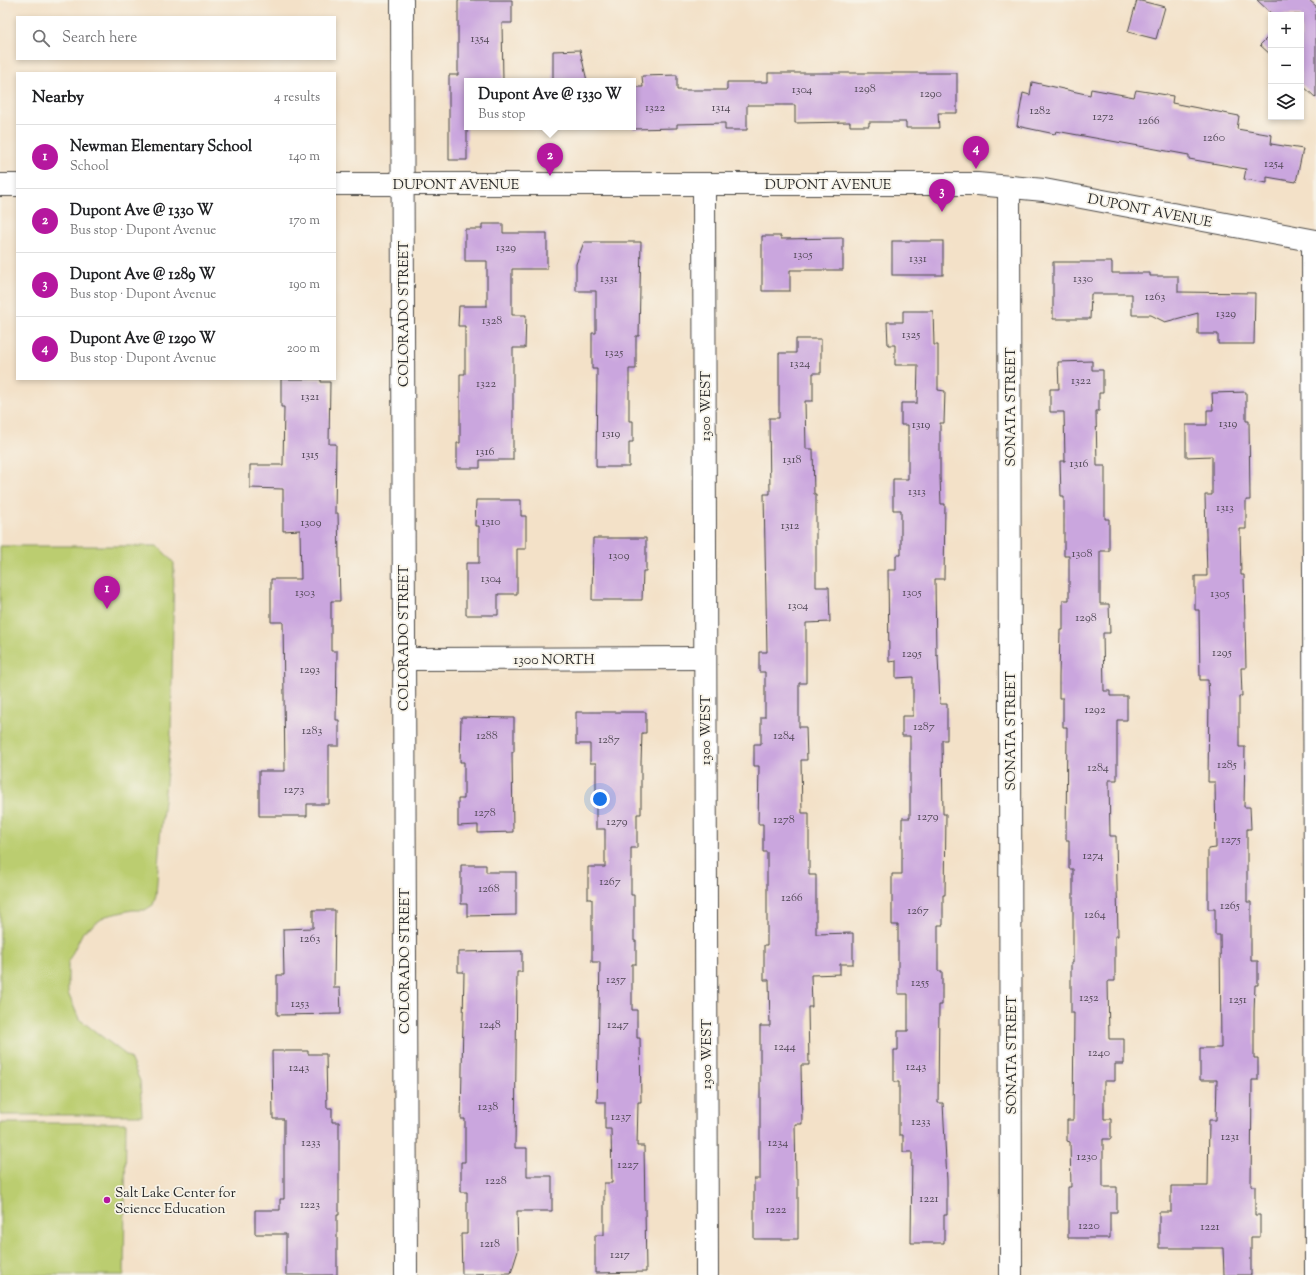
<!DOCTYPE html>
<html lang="en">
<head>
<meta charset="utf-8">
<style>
	body { margin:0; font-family:"Sorts Mill Goudy",serif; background:#f6f6f6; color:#202124 }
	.controls { position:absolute; right:12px; top:12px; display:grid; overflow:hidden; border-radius:0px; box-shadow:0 2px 6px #0003 }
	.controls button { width:36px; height:36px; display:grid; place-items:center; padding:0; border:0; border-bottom:1px solid #e0e0e0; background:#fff; color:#202124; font:20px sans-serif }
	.you { position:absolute; left:600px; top:799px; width:14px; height:14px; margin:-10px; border:3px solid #fff; border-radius:50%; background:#1a73e8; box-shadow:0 0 0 6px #1a73e833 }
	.badge { display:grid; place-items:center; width:26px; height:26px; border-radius:50%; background:#b5179e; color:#fff; font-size:13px; font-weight:700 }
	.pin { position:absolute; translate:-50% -33px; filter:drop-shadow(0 1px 2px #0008) }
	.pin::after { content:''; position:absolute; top:21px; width:14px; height:12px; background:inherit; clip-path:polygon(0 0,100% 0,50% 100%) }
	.popup { position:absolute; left:464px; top:78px; width:172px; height:52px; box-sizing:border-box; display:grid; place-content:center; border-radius:0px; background:#fff; filter:drop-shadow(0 1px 3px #0005); font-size:13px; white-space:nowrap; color:#757577 }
	.popup b { font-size:15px; color:#202124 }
	.popup::after { content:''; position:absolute; left:50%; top:100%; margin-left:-8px; border:8px solid transparent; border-top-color:#fff }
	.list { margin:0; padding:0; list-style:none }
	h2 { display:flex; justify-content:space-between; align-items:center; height:52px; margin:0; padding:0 16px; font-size:17px }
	h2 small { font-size:13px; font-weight:400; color:#757577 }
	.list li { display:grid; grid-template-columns:26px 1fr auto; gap:12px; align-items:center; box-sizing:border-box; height:64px; padding:0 16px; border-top:1px solid #e0e0e0 }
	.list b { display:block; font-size:15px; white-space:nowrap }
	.list p { margin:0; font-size:13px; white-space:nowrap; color:#757577 }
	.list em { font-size:13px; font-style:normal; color:#757577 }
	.icon { flex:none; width:22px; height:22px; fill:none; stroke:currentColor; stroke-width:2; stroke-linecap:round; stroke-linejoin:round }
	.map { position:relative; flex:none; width:1316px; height:1275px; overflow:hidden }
	.search { position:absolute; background:#fff; box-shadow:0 2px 6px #0003; left:16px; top:16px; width:320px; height:44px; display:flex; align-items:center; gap:10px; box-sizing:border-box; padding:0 14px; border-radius:0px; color:#757577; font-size:15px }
	.panel { position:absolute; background:#fff; box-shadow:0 2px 6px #0003; left:16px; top:72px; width:320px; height:308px; border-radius:0px }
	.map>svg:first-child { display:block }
	.green { fill:#bbcd70; stroke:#737c4e }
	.building { fill:#caa6de }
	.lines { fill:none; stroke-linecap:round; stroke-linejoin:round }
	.minor-casing { stroke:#494643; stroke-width:24 }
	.minor { stroke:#fff; stroke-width:22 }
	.poi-dot { fill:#b5179e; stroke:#f7f3e8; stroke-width:1.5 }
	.labels { text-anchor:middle; stroke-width:3.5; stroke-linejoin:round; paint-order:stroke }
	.number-label { font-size:12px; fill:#534a58 }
	.street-label { font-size:14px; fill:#2b2b2b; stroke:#f7f3e8 }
	.poi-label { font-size:14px; fill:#2b2b2b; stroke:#f7f3e8; text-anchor:start }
</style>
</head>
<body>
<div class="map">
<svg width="1316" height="1275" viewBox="0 0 1316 1275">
	<rect width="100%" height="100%" fill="#f7f3e8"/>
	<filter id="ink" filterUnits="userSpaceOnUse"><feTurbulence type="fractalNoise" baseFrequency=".025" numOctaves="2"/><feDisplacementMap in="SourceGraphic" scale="8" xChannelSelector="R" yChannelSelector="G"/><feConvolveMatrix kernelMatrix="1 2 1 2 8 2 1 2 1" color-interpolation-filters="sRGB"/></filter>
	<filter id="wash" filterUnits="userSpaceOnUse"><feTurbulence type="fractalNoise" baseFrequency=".012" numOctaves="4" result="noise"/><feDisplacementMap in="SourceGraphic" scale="16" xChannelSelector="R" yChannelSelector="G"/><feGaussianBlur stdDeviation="0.9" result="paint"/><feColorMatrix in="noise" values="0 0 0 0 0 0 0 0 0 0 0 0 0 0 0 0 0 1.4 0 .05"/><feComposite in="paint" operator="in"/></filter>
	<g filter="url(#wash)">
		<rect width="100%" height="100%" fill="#f3e1c8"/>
		<g class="green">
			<polygon points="0,546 158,546 174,563 171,735 160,838 156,896 153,905 145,910 132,910 106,916 83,932 68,962 68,993 79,1019 130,1058 140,1081 142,1115 0,1115"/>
			<polygon points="0,1123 126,1123 124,1275 0,1275"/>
		</g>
		<g id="blocks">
			<g class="building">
				<polygon points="458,0 512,0 512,23 502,23 503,81 467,81 467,160 449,160 449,75 458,75"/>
				<polygon points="1137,0 1165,7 1156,39 1128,32"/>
				<polygon points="1257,0 1309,0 1316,6 1316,98 1301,84 1301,15 1273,15"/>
				<polygon points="1271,34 1271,55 1260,45"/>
				<polygon points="580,50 587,81 553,81 553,51"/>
				<polygon points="768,73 957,73 957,113 938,113 939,128 906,128 906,122 869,122 869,126 850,126 850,122 795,123 795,105 747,105 747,130 725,130 725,123 677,124 677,128 633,129 633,87 643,87 642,76 677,75 677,90 727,90 727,82 768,82"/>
				<polygon points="1032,82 1090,95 1091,89 1134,97 1136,90 1173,96 1172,103 1239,116 1237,129 1272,135 1271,144 1303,149 1296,182 1267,177 1267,183 1244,179 1246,169 1189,159 1189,155 1056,131 1055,134 1017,126 1023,93 1030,95"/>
				<polygon points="482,224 503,224 503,233 547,233 547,269 512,269 512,315 526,315 525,348 513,348 513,460 480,460 480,468 457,468 457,443 460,443 460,374 465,374 465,326 458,326 459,306 487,306 487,261 465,261 465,229 482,229"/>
				<polygon points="762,236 781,236 781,239 843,238 843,270 790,270 790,291 762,291"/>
				<rect x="892" y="241" width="51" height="34"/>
				<polygon points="584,242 641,242 639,336 636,336 636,369 629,369 629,421 633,421 633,442 629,442 629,467 596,467 597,369 592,369 592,333 596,333 596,291 576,291 576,264"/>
				<polygon points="1053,262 1112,262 1112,273 1150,273 1150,276 1178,276 1178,292 1255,293 1254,344 1218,344 1218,334 1198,334 1198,313 1165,322 1151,315 1132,315 1132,294 1091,294 1090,319 1053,319"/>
				<polygon points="903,311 933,311 934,345 938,345 938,390 945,391 944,423 940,423 940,476 941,504 945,504 944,579 935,579 936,655 938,656 940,704 947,704 947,740 942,740 943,814 946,814 945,895 943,895 943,925 938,925 938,971 942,971 942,1005 939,1005 938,1103 943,1103 947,1181 947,1215 944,1215 944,1243 911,1243 912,1152 903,1152 903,1135 899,1135 899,1082 894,1082 894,1050 898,1050 898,1031 908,1031 908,994 898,994 898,925 892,925 892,874 902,874 902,818 910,818 910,736 902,736 902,716 913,716 913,677 896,678 896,661 889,662 888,570 896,570 896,555 901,555 901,510 893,510 893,479 908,479 908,425 901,425 901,403 917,403 918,365 895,365 895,345 888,345 887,322 903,322"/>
				<polygon points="796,339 821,339 821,373 813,373 813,401 805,401 806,449 813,449 814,494 816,494 816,587 829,587 830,622 806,623 806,683 799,683 799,727 806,727 807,760 801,760 802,813 809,813 809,875 816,875 816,934 853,933 853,964 840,964 840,974 811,975 812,1007 808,1007 809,1065 801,1065 802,1124 795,1124 796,1179 798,1179 798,1239 754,1239 754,1179 760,1179 760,1026 770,1026 769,980 764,980 764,945 767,945 767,852 763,852 763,824 758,824 759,766 754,766 754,744 761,744 761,717 765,717 765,672 759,672 759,652 767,652 764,494 770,494 769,418 779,418 779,353 796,353"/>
				<polygon points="1092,361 1092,370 1103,370 1103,393 1099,393 1099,411 1096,411 1097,466 1105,466 1105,519 1109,519 1109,551 1100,551 1100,604 1109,604 1110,633 1103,633 1104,691 1110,691 1110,696 1127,696 1127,720 1117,720 1117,780 1109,780 1110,836 1116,836 1118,936 1115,936 1115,981 1108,981 1109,1039 1124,1039 1124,1064 1115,1064 1115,1081 1104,1081 1104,1119 1111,1119 1111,1139 1103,1139 1103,1187 1117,1187 1117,1212 1110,1212 1110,1238 1068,1238 1068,1187 1071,1187 1070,1142 1067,1141 1067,1120 1073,1120 1074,1013 1071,1013 1071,963 1073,963 1073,869 1069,869 1069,840 1066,840 1067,727 1063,727 1063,698 1059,698 1059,677 1060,630 1063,630 1063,600 1069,600 1069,556 1064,556 1064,496 1061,496 1060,461 1065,461 1064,412 1050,412 1050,389 1059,389 1058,362"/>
				<polygon points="281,379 321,379 321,382 330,382 329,444 336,444 335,513 338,513 340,601 331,601 331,651 337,651 336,720 339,720 339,746 329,746 329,804 307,804 307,816 259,816 259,771 285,771 283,622 271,622 271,579 301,579 300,530 283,531 283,489 250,488 250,465 283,465 284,407 281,407"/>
				<polygon points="1246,392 1246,421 1249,421 1250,500 1246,500 1246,529 1240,529 1241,575 1244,575 1246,668 1241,668 1242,696 1239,696 1239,747 1245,747 1244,807 1250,807 1251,829 1247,829 1247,902 1251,902 1251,961 1258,961 1258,985 1255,985 1254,1012 1254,1058 1258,1058 1258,1080 1252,1080 1251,1186 1255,1186 1255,1215 1260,1215 1260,1237 1251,1237 1251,1275 1224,1275 1223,1248 1159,1248 1159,1212 1171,1212 1171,1186 1208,1186 1209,1120 1216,1120 1217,1080 1200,1080 1200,1048 1221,1048 1220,935 1215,935 1215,909 1208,909 1208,849 1216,848 1215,782 1208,782 1209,697 1208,680 1200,680 1199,610 1195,610 1195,576 1207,576 1205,495 1212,495 1212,456 1186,457 1186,425 1207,425 1207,410 1213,410 1212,393"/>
				<polygon points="476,500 521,500 521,516 526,516 526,549 517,549 517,594 498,594 498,615 466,615 466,563 479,563 479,526 475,526"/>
				<polygon points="593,538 646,538 646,571 643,571 642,600 592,600"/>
				<polygon points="576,712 646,712 646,733 642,733 641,763 641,814 637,814 637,848 631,848 631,895 634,895 634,941 636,941 636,964 632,964 632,1010 637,1010 637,1038 640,1038 641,1102 638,1102 637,1146 644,1146 646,1272 595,1273 595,1235 604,1235 604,1183 612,1183 611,1129 605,1129 605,1102 597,1102 600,962 592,962 592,899 588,899 588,867 605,867 605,829 596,829 596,763 590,763 590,744 576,744"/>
				<polygon points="461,717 514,718 514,752 512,752 513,832 478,833 478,825 458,826 458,799 464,799 464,762 460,762"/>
				<polygon points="461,865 486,865 486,872 516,872 516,915 467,916 467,904 461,904"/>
				<polygon points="313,910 335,910 334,988 340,988 341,1014 277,1015 277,975 284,975 283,929 313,928"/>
				<polygon points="522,951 522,972 517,972 515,1148 527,1148 527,1176 552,1176 552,1211 517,1211 518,1251 511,1273 462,1274 461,1234 467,1234 467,1192 461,1192 461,1162 465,1162 465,1119 461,1119 464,972 458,972 458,952"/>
				<polygon points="272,1051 308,1051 308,1054 326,1054 327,1108 332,1108 332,1122 339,1122 339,1215 337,1215 337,1275 286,1275 286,1234 255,1234 255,1210 280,1210 280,1199 284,1199 284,1119 273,1119"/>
			</g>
		</g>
	</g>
	<g filter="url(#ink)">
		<use href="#blocks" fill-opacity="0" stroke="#494643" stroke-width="1"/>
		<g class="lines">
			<defs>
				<g id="minor">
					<polyline points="402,0 406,1275"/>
					<polyline points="335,184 977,184 1044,190 1316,241"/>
					<polyline points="704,184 707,1275"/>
					<polyline points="0,185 17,185"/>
					<polyline points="1009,187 1011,1275"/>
					<polyline points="1313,241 1316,1275"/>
					<polyline points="403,659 705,658"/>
				</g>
			</defs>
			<use href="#minor" class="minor-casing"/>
			<use href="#minor" class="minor"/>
		</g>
	</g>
	<circle class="poi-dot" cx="107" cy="1200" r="4"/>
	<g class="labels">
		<g class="number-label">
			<text x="480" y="42">1354</text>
			<text x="865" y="92">1298</text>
			<text x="802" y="93">1304</text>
			<text x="931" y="97">1290</text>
			<text x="655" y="111">1322</text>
			<text x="721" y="111">1314</text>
			<text x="1040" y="114">1282</text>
			<text x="1103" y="120">1272</text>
			<text x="1149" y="124">1266</text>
			<text x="1214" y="141">1260</text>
			<text x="1274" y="167">1254</text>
			<text x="506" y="251">1329</text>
			<text x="803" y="258">1305</text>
			<text x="918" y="262">1331</text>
			<text x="609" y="282">1331</text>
			<text x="1083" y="282">1330</text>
			<text x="1155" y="300">1263</text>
			<text x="1226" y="317">1329</text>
			<text x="492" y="324">1328</text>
			<text x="911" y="338">1325</text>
			<text x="614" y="356">1325</text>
			<text x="800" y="367">1324</text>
			<text x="1081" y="384">1322</text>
			<text x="486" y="387">1322</text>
			<text x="310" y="400">1321</text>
			<text x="1228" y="427">1319</text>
			<text x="921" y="428">1319</text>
			<text x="611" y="437">1319</text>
			<text x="485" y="455">1316</text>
			<text x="310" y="458">1315</text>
			<text x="792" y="463">1318</text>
			<text x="1079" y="467">1316</text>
			<text x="917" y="495">1313</text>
			<text x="1225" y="511">1313</text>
			<text x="491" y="525">1310</text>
			<text x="311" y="526">1309</text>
			<text x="790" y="529">1312</text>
			<text x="1082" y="557">1308</text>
			<text x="619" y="559">1309</text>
			<text x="491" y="582">1304</text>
			<text x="305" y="596">1303</text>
			<text x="912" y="596">1305</text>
			<text x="1220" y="597">1305</text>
			<text x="798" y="609">1304</text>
			<text x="1086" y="621">1298</text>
			<text x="1222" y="656">1295</text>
			<text x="912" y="657">1295</text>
			<text x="310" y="673">1293</text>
			<text x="1095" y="713">1292</text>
			<text x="924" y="730">1287</text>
			<text x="312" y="734">1283</text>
			<text x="487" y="739">1288</text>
			<text x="784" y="739">1284</text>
			<text x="609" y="743">1287</text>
			<text x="1227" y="768">1285</text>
			<text x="1098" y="771">1284</text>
			<text x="294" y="793">1273</text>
			<text x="485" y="816">1278</text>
			<text x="928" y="820">1279</text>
			<text x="784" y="823">1278</text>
			<text x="617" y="825">1279</text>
			<text x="1231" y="843">1275</text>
			<text x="1093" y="859">1274</text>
			<text x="610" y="885">1267</text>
			<text x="489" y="892">1268</text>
			<text x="792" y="901">1266</text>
			<text x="1230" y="909">1265</text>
			<text x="918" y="914">1267</text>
			<text x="1095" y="918">1264</text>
			<text x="310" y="942">1263</text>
			<text x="616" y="983">1257</text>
			<text x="920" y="986">1255</text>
			<text x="1089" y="1001">1252</text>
			<text x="1238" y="1003">1251</text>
			<text x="300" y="1007">1253</text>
			<text x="490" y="1028">1248</text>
			<text x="618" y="1028">1247</text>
			<text x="785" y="1050">1244</text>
			<text x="1099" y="1056">1240</text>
			<text x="916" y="1070">1243</text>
			<text x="299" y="1071">1243</text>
			<text x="488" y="1110">1238</text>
			<text x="621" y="1120">1237</text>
			<text x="921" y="1125">1233</text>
			<text x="1230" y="1140">1231</text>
			<text x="311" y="1146">1233</text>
			<text x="778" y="1146">1234</text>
			<text x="1087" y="1160">1230</text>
			<text x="628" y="1168">1227</text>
			<text x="496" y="1184">1228</text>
			<text x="929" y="1202">1221</text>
			<text x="310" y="1208">1223</text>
			<text x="776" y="1213">1222</text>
			<text x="1089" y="1229">1220</text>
			<text x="1210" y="1230">1221</text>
			<text x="490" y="1247">1218</text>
			<text x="620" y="1258">1217</text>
		</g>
		<g class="street-label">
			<text x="456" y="189">DUPONT AVENUE</text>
			<text x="828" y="189">DUPONT AVENUE</text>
			<text transform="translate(1150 210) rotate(11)" y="5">DUPONT AVENUE</text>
			<text transform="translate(403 314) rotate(-90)" y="5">COLORADO STREET</text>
			<text transform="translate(705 406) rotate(-90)" y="5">1300 WEST</text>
			<text transform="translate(1010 407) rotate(-90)" y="5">SONATA STREET</text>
			<text transform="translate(403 638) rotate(-90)" y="5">COLORADO STREET</text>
			<text x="554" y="664">1300 NORTH</text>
			<text transform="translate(705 730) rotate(-90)" y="5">1300 WEST</text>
			<text transform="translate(1010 731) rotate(-90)" y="5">SONATA STREET</text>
			<text transform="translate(404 961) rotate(-90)" y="5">COLORADO STREET</text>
			<text transform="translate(706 1054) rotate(-90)" y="5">1300 WEST</text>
			<text transform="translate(1011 1055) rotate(-90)" y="5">SONATA STREET</text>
		</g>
		<g class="poi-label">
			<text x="115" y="1197">Salt Lake Center for<tspan x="115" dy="16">Science Education</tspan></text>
		</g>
	</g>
</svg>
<div class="controls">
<button>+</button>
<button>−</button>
<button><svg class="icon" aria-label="layers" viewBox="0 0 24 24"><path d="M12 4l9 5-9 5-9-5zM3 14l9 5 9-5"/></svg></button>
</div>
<div class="you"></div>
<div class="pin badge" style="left:107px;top:609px">1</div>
<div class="pin badge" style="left:550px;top:176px">2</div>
<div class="popup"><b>Dupont Ave @ 1330 W</b>Bus stop</div>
<div class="pin badge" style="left:942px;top:212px">3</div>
<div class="pin badge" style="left:976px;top:169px">4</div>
<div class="search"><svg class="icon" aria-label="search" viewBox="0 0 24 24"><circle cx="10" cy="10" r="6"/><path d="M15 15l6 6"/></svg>Search here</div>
<section class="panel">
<h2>Nearby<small>4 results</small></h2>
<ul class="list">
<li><span class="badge">1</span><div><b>Newman Elementary School</b><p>School</p></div><em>140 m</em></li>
<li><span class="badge">2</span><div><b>Dupont Ave @ 1330 W</b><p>Bus stop · Dupont Avenue</p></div><em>170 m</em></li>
<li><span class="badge">3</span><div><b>Dupont Ave @ 1289 W</b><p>Bus stop · Dupont Avenue</p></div><em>190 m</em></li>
<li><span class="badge">4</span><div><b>Dupont Ave @ 1290 W</b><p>Bus stop · Dupont Avenue</p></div><em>200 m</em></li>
</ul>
</section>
</div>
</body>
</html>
